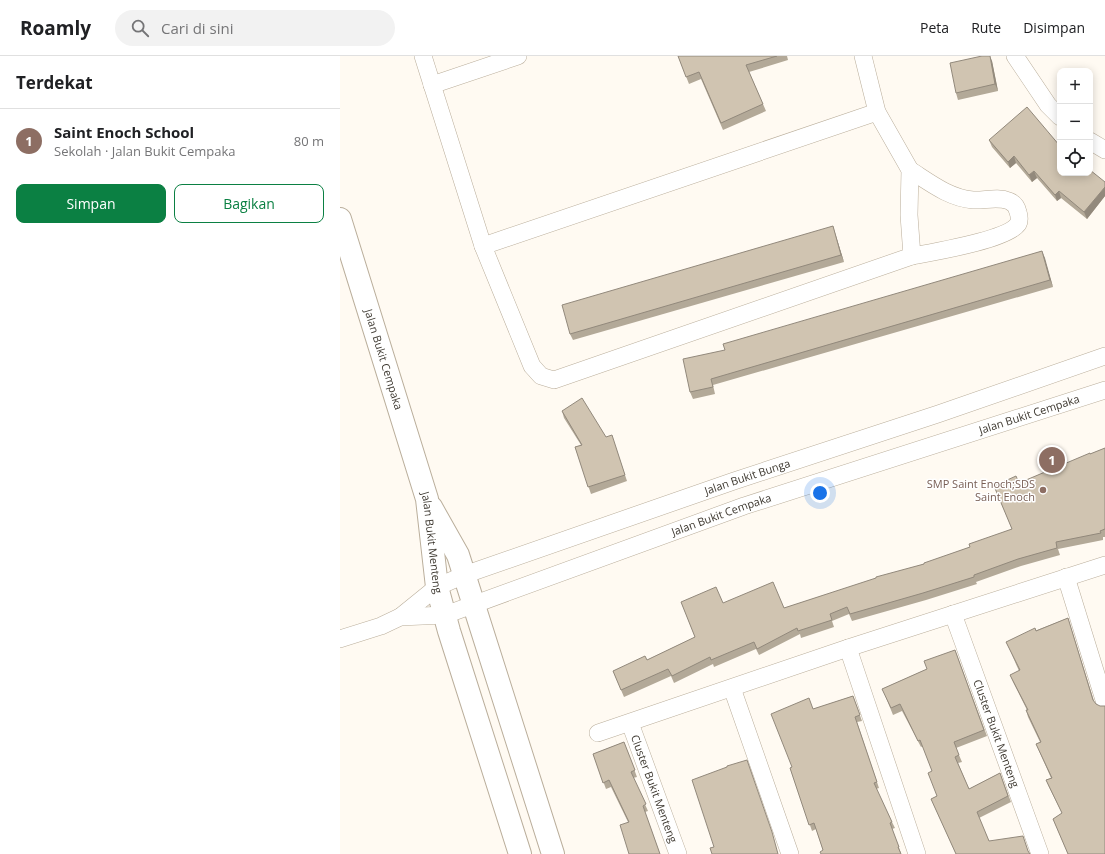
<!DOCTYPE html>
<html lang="id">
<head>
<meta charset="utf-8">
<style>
	body { margin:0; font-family:"Open Sans",sans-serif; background:#f2f2f2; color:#202124 }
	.controls { position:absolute; right:12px; top:12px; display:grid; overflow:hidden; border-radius:8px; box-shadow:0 2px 10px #0003 }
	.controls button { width:36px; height:36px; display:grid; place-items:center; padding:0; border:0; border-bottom:1px solid #e0e0e0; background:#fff; color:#202124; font:20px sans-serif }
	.you { position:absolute; left:480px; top:437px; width:14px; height:14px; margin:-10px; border:3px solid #fff; border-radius:50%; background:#1a73e8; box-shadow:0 0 0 6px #1a73e833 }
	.badge { display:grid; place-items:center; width:26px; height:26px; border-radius:50%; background:#0b8043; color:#fff; font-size:13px; font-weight:700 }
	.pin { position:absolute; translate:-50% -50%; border:2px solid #fff; box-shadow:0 1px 4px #0006 }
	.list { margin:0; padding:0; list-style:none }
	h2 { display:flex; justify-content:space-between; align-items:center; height:52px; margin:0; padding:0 16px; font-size:17px }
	h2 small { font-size:13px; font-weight:400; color:#757577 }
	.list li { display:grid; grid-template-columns:26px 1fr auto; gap:12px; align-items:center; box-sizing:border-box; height:64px; padding:0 16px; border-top:1px solid #e0e0e0 }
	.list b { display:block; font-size:15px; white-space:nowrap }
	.list p { margin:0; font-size:13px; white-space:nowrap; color:#757577 }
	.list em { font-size:13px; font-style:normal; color:#757577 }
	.actions { display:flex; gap:8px; padding:12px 16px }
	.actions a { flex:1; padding:9px 0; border:1px solid #0b8043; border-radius:8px; text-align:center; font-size:14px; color:#0b8043 }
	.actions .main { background:#0b8043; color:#fff }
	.icon { flex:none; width:22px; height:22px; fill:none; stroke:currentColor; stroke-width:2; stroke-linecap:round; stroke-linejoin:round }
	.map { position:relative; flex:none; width:765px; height:798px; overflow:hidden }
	header { display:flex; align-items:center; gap:24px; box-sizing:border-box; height:56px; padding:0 20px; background:#fff; border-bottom:1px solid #e0e0e0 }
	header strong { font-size:19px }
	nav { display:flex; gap:22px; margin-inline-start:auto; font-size:14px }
	.search { width:280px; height:36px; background:#f2f2f2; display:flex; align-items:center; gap:10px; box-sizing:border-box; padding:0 14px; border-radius:22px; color:#757577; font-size:15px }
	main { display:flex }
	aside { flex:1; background:#fff }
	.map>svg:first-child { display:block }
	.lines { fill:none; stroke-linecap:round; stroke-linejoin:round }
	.street-casing { stroke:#baae9b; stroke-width:18 }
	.secondary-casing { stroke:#baae9b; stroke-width:24 }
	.street { stroke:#fff; stroke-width:17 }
	.secondary { stroke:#fff; stroke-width:22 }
	.wall { fill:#b3a998 }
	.shaded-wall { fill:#92897c }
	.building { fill:#d0c4b1; stroke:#92897c }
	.education-dot { fill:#8d6e63; stroke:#fff; stroke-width:1.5 }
	.labels { text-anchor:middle; stroke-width:3; stroke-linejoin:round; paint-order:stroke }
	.street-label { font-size:11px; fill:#3f3a32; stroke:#fff }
	.education-label { font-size:11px; fill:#785e54; stroke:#fff; text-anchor:end }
</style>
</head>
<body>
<header>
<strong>Roamly</strong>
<div class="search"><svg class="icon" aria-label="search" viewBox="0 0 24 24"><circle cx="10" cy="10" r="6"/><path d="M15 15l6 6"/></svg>Cari di sini</div>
<nav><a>Peta</a><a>Rute</a><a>Disimpan</a></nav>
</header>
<main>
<aside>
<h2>Terdekat<small></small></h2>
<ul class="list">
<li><span class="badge" style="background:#8d6e63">1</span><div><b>Saint Enoch School</b><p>Sekolah · Jalan Bukit Cempaka</p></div><em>80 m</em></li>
</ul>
<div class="actions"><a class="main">Simpan</a><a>Bagikan</a></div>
</aside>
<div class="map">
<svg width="765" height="798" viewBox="0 0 765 798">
	<rect width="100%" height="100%" fill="#fffaf2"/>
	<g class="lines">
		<defs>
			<g id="street">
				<polyline points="83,0 143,190 192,310 201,320 214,324 572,200 569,159 570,114 537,56 523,0"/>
				<polyline points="675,0 708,49 720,61"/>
				<polyline points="92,29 178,0"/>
				<polyline points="750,85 765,94"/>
				<path d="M570 114C589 126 609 142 633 144 644 145 657 140 669 145 674 147 677 151 678 156 679 159 680 164 678 168 667 184 593 196 572 200"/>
				<polyline points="143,190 537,56"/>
				<polyline points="726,521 765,647"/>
				<path id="s1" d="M613 558 700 798"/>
				<path id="s2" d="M60 561 97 531 124 519 394 425 598 358 765 300"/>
				<path id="s3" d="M0 583 41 570 60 561 105 559 404 450 765 334"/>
				<polyline points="508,592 577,798"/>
				<polyline points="392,632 450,798"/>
				<path id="s4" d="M290 667 338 798"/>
				<polyline points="258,677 508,592 765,509"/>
			</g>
			<g id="secondary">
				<path id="s5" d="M0 163 87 443 97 531 109 575 180 798"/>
				<polyline points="91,451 118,499 213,798"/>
			</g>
		</defs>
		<use href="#street" class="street-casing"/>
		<use href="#secondary" class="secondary-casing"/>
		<use href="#street" class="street"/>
		<use href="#secondary" class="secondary"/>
	</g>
	<g class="wall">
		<polygon points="338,0 447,0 448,4 409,16 426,55 383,74 361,23 349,28"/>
		<polygon points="652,5 658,35 618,44 616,37"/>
		<polygon points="649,84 720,117 765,126 765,140 747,163 721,142 717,145 697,122 692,126 676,107 670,112 652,91"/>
		<polygon points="493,170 504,206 233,284 230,278"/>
		<polygon points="702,195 713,231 373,329 375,338 353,343 350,336 385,294"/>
		<polygon points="222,355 274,386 287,425 251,438 235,391 241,389 224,362"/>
		<polygon points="765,392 765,481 763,481 763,484 718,493 720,499 681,510 636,526 637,528 586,544 512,565 509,558 492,565 494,571 461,582 460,578 419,599 416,593 374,611 373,608 334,627 331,620 284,641 273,615 307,604 355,581 341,546 383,547 444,552 584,508 630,491 672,473 654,430 679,427 750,398"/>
		<polygon points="728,562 754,645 765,798 728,798 713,763 722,757 709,731 706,724 711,722 696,688 700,686 688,661 686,654 687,654 673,626 670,619 679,615 669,592 666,586"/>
		<polygon points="615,594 647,680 616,692 622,706 618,707 629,733 660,717 671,746 639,762 649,785 688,795 690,798 616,798 591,743 597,740 592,715 583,690 581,691 562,655 553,659 545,639 542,633 587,613"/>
		<polygon points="513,640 522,665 517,666 539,732 536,733 552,766 555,772 552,773 561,797 560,797 483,794 476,773 472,775 450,712 452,711 473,653"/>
		<polygon points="284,686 297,721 293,722 308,755 305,756 320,798 288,766 271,731 266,733 253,698"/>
	</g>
	<g class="shaded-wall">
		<polygon points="650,0 652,5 658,35 655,28"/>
		<polygon points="674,100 676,107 670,112 668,106"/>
		<polygon points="694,115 697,122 692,126 689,119"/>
		<polygon points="765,131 765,140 747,163 744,156"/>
		<polygon points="719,135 721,142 717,145 715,139"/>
		<polygon points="493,170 495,177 504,206 501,199"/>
		<polygon points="702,195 705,202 713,231 710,224"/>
	</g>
	<g class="building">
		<polygon points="338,0 437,0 406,9 423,48 381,67 359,16 346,21"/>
		<polygon points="642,0 650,0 655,28 616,37 610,7"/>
		<polygon points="687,51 720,90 720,117 750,117 750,114 765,126 765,131 744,156 719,135 715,139 694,115 689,119 674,100 668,106 649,84"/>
		<polygon points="493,170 501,199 230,278 222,249"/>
		<polygon points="702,195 710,224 371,323 373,331 350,336 343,303 385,294 383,288"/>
		<polygon points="242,342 266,381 272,379 285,419 248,431 235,391 242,389 222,355"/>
		<polygon points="765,392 765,473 760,475 761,477 716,486 717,492 678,503 634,519 634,521 583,537 510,558 507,551 490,558 492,564 458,575 457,572 417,593 414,586 371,604 370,601 332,620 328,613 281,634 273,615 305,600 307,604 355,581 341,546 376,531 383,547 433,526 444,552 536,522 536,521 584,508 584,507 630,491 629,488 672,473 654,430 676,420 679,427 750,397 750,398"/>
		<polygon points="728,562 753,644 756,648 760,650 765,650 765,798 728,798 713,763 722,757 706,724 712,722 696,688 701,686 686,654 688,654 670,619 680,614 666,586 695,572 696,575"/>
		<polygon points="615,594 644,674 614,686 619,699 615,701 629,733 660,717 668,740 637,756 649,785 683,780 688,795 690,798 616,798 591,743 597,740 588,717 592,715 580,684 578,685 560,648 551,652 542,633 587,613 584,605"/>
		<polygon points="513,640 520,659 515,661 537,726 534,727 552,766 550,767 559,791 558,791 561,798 481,798 480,796 483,794 474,767 469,769 450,712 452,711 431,658 469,642 473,653"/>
		<polygon points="284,686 295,714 291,716 306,748 303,750 320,798 289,798 280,769 289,766 269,724 263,727 253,698"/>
		<polygon points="407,704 432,776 438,798 372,798 370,792 374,791 352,724 387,711 387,710"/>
	</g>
	<circle class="education-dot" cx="703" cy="434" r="4"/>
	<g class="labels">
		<g class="street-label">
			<text dy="4" stroke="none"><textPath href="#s5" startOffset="147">Jalan Bukit Cempaka</textPath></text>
			<text dy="4" stroke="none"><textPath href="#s3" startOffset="727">Jalan Bukit Cempaka</textPath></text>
			<text dy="4" stroke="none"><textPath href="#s2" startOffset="377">Jalan Bukit Bunga</textPath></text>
			<text dy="4" stroke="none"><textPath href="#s3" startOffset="403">Jalan Bukit Cempaka</textPath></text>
			<text dy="4" stroke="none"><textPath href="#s5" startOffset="337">Jalan Bukit Menteng</textPath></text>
			<text dy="4" stroke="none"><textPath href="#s1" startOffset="127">Cluster Bukit Menteng</textPath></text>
			<text dy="4" stroke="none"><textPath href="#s4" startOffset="70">Cluster Bukit Menteng</textPath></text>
		</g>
		<g class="education-label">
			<text x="695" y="432">SMP Saint Enoch;SDS<tspan x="695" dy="13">Saint Enoch</tspan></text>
		</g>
	</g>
</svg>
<div class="controls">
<button>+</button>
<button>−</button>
<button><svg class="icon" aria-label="locate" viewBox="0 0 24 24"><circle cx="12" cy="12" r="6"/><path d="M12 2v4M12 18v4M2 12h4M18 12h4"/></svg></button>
</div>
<div class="you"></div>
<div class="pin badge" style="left:712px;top:404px;background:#8d6e63">1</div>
</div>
</main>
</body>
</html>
